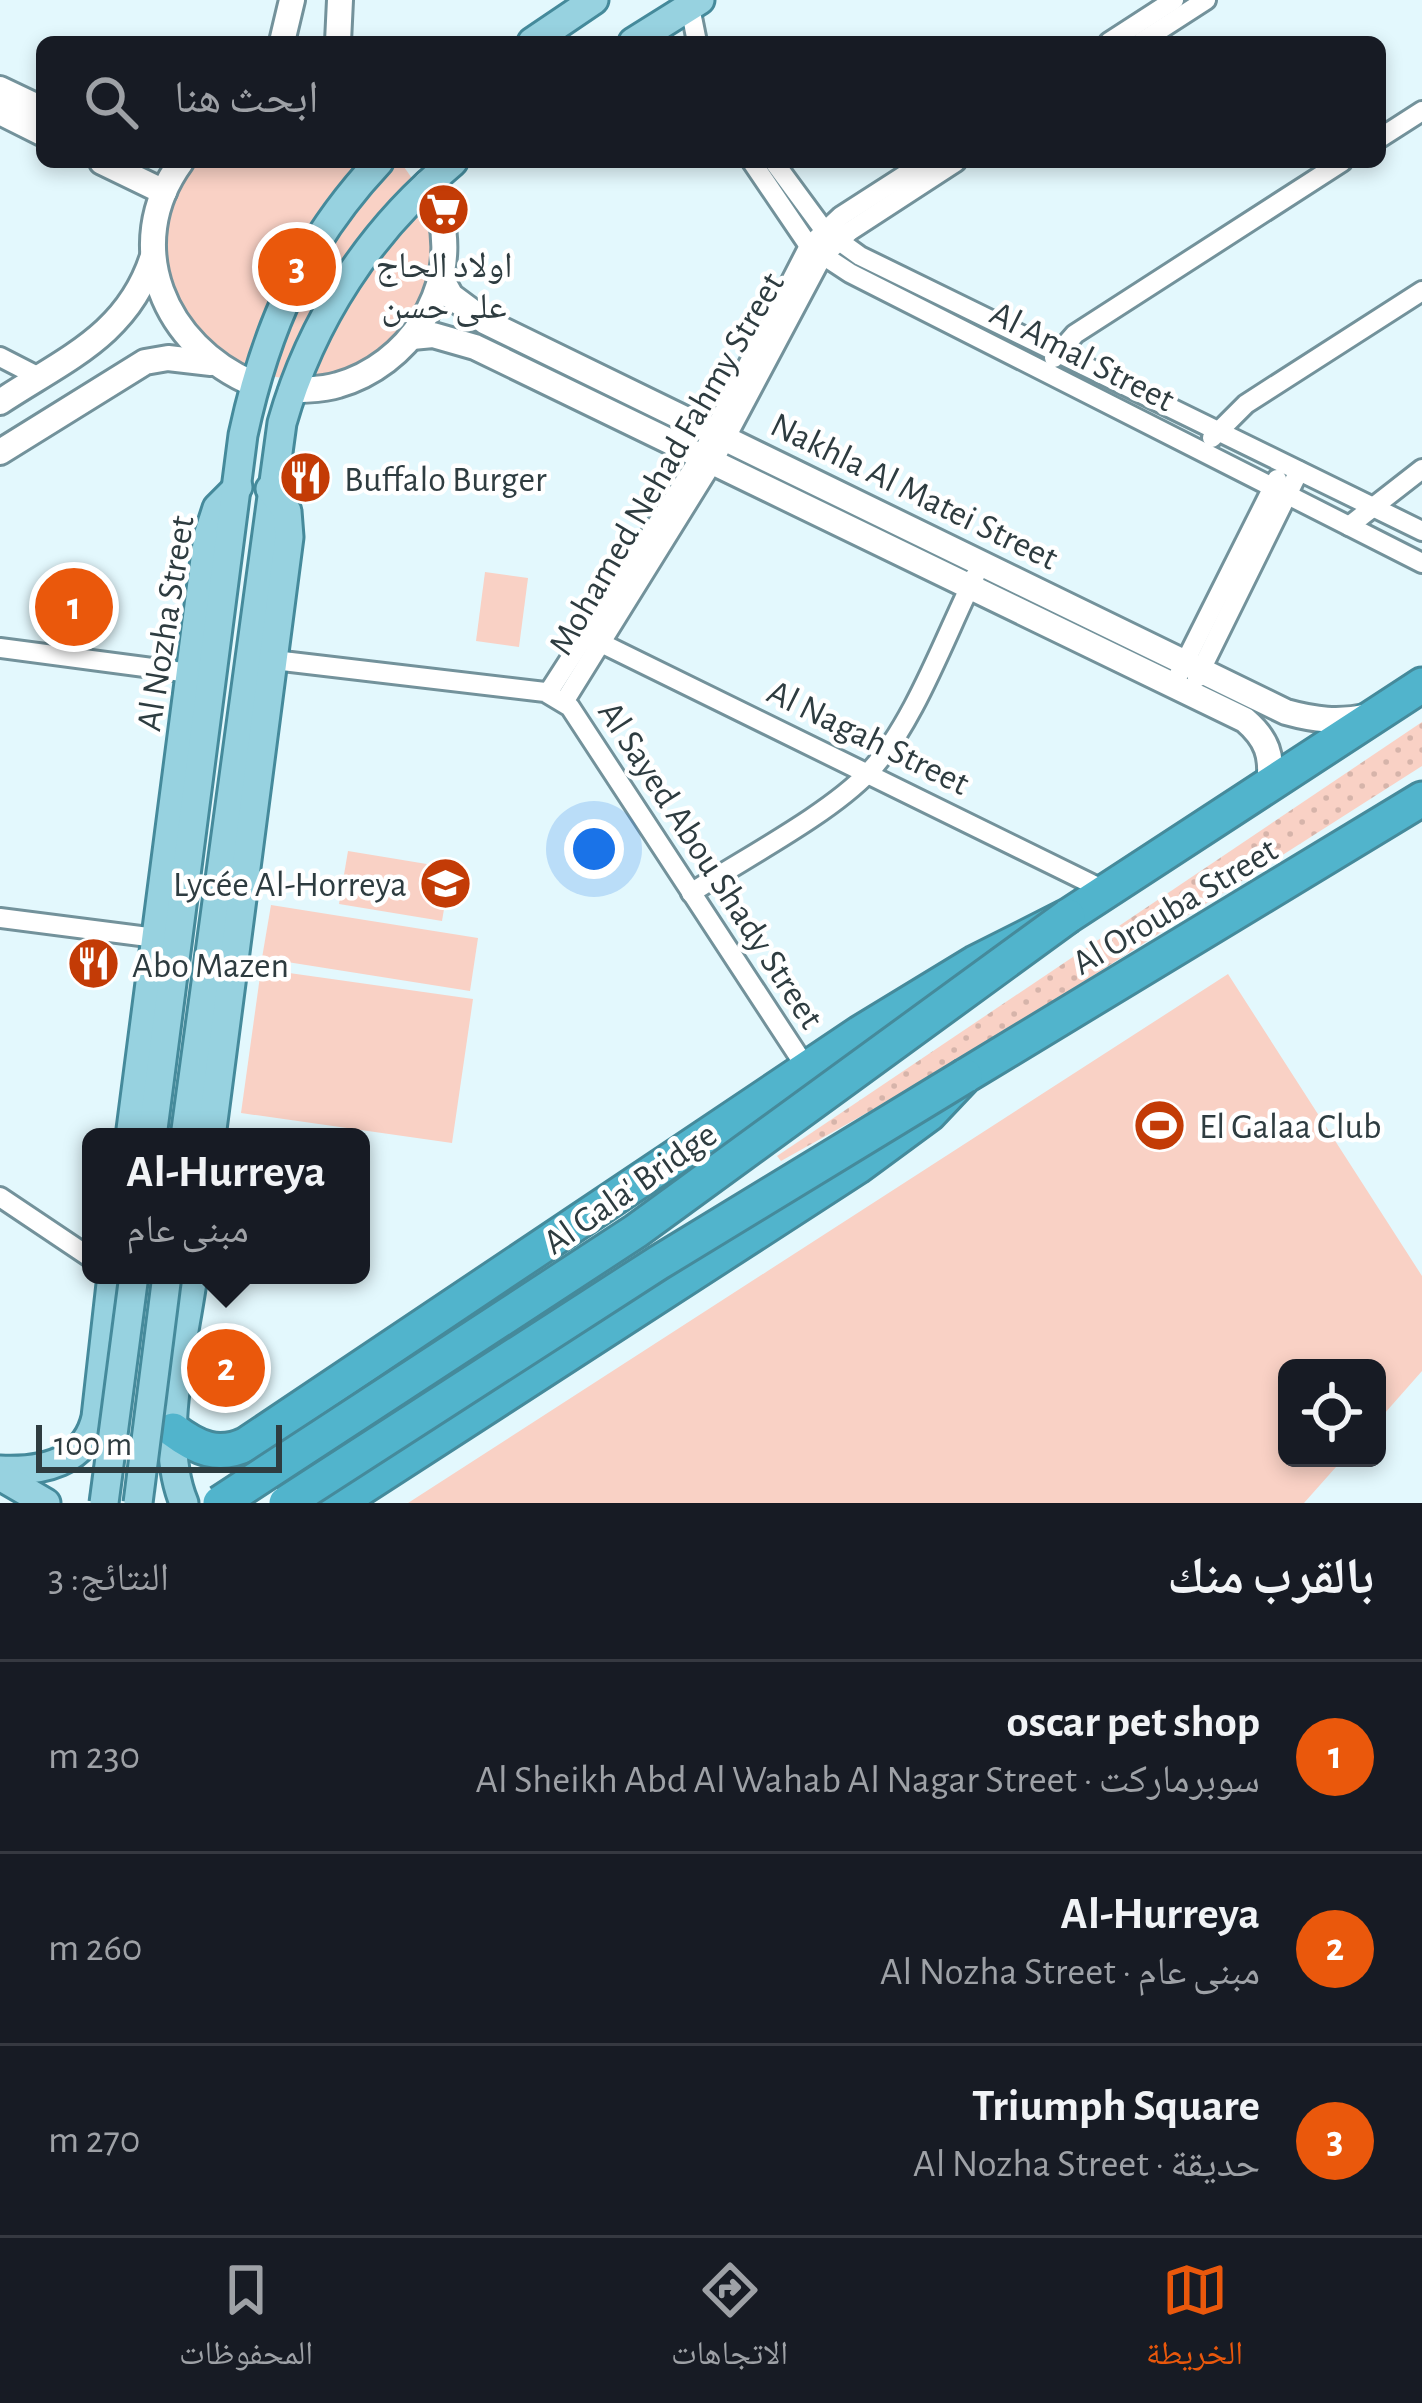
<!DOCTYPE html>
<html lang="ar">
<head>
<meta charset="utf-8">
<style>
	body { margin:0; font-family:"Alegreya Sans","Noto Naskh Arabic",sans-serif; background:#20242c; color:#f1f3f6; direction:rtl }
	.controls { position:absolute; right:36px; bottom:36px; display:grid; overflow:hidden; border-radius:18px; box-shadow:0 6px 18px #0003 }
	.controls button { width:108px; height:108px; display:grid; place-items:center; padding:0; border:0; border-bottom:3px solid #363941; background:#171b24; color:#f1f3f6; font:60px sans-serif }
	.scale { position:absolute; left:36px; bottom:30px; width:246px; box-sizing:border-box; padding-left:12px; border:6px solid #2e3c40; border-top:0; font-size:33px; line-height:42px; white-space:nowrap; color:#2e3c40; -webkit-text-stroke:9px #fff; paint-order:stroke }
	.you { position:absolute; left:594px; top:849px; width:42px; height:42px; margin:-30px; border:9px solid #fff; border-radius:50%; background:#1a73e8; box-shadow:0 0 0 18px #1a73e833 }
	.badge { display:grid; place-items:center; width:78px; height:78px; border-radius:50%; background:#ea580c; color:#fff; font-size:39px; font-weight:700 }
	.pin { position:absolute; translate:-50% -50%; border:6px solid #fff; box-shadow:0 3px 12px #0006 }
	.popup { position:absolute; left:82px; top:1128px; width:288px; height:156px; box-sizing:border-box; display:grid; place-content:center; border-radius:18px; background:#171b24; filter:drop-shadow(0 3px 9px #0005); font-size:39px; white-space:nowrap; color:#9ea1a6 }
	.popup b { font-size:45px; color:#f1f3f6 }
	.popup::after { content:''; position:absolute; left:50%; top:100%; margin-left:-24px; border:24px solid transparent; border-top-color:#171b24 }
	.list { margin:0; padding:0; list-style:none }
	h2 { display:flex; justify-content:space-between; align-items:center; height:156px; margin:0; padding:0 48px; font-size:51px }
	h2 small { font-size:39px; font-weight:400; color:#9ea1a6 }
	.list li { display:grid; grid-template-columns:78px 1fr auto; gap:36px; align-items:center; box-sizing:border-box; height:192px; padding:0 48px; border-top:3px solid #363941 }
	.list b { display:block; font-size:45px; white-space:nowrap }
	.list p { margin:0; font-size:39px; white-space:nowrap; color:#9ea1a6 }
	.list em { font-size:39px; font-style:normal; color:#9ea1a6 }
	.icon { flex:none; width:66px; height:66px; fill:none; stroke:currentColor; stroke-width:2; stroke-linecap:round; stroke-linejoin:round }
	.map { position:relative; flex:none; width:1422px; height:1503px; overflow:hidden; direction:ltr }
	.search { position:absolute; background:#171b24; box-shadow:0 6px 18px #0003; left:36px; right:36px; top:36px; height:132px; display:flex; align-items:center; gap:30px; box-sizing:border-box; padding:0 42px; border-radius:18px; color:#9ea1a6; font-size:45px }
	.sheet { height:732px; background:#171b24 }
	nav { display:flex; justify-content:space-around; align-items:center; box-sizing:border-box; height:168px; border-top:3px solid #363941; background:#171b24; font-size:33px; color:#9ea1a6 }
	nav a { display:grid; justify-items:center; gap:6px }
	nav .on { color:#ea580c }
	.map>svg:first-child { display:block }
	.grass { fill:url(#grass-dots) }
	.garden { fill:#f9d1c5 }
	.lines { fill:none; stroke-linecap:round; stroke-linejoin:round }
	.street-casing { stroke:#73929b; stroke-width:24 }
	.secondary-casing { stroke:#73929b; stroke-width:30 }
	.primary-casing { stroke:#458a9b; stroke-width:33 }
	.highway-casing { stroke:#458a9b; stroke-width:39 }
	.street { stroke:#fff; stroke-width:18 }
	.secondary { stroke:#fff; stroke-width:24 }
	.primary { stroke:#97d2e0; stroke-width:27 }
	.highway { stroke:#51b4cc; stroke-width:33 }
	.primary-bridge-casing { stroke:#458a9b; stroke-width:33; stroke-linecap:butt }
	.highway-bridge-casing { stroke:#458a9b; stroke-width:39; stroke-linecap:butt }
	.primary-bridge { stroke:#97d2e0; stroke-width:27 }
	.highway-bridge { stroke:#51b4cc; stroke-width:33 }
	.labels { text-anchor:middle; stroke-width:9; stroke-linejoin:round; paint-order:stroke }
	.poi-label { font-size:36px; fill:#2e3c40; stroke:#fff; text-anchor:start }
	.street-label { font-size:36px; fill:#2e3c40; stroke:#fff }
</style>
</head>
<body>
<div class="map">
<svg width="1422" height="1503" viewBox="0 0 1422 1503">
	<defs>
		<pattern id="grass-dots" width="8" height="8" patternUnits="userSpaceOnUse" patternTransform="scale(3)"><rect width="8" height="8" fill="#f9d1c5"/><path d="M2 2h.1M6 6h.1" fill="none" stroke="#d6b4aa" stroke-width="1.8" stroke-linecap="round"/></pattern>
	</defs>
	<rect width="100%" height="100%" fill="#e3f8fd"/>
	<polygon class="grass" points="1422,722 1422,766 956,1063 781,1161 777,1156"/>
	<g class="garden">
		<path d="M195 162H400C497 277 350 441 224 355 194 335 178 309 169 274 158 236 168 193 195 162Z"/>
		<polygon points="485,572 528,578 519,647 476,641"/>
		<polygon points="348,851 451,868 442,921 339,904"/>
		<polygon points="271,905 478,938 470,991 262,958"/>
		<polygon points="261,969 473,999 452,1143 241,1113"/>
		<polygon points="1228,974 1422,1276 1422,1371 1377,1422 1377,1368 1287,1368 1287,1458 1344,1458 1304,1503 408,1503"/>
	</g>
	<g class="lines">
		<defs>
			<g id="street">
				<polyline points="690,7 697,42"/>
				<polyline points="1109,42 1174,0"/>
				<polyline points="1141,42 1206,0"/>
				<polyline points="1380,138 1422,111"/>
				<polyline points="752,162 809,246 850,273 1422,563"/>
				<polyline points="774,162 824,230 860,256 1422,531"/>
				<polyline points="0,357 39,377"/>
				<polyline points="1054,358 1075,334 1342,162"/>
				<polyline points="1212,438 1246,404 1422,291"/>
				<polyline points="1349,526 1422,469"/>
				<polyline points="601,643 1106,891"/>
				<polyline points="0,648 190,673"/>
				<polyline points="274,660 545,692 570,707 807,1069"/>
				<polyline points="1179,674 1277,479"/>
				<polyline points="1197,678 1299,471"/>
				<polyline points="548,693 701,456 809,246 841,216 925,162"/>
				<polyline points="564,702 713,462 822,257 850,231 956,162"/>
				<path d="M691 893C743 859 828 815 869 772 913 726 946 634 975 576"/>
				<polyline points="0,918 156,938"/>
				<polyline points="0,1197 91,1258"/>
			</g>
			<g id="secondary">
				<polyline points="282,42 292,0"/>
				<polyline points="338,42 340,0"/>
				<polyline points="0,89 42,109"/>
				<polyline points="0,112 42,133"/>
				<polyline points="102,162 164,192"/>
				<path d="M181 162C120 246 165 347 254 384"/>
				<path d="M441 278 451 296 486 322 1286 712C1315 720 1339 723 1369 716"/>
				<path d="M412 337 433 335 475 347 1245 720C1267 739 1273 756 1269 785"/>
				<path d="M291 391C306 389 323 390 338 385 408 365 458 291 441 218 439 206 432 194 427 183"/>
				<path d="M0 402C65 359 128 335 153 256"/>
				<polyline points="0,452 145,362 168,358 211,363"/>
			</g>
			<g id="primary">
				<polyline points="532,42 594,0"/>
				<polyline points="633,42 700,0"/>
				<polyline points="130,1137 208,536 217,508 238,487"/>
				<path d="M152 1137 243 435C266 328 303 243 379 162"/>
				<path d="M185 1137 282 423C311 321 370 230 453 162"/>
				<polyline points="211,1137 289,537 287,511 270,489"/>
				<path d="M0 1470C42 1472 86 1463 96 1417L112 1275"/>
				<polyline points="0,1476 46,1503"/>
				<path d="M184 1503C157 1439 184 1343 193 1275"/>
			</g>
			<g id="highway">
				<path d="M173 1430C197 1448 218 1458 247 1444L860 1033 975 963 1068 916 1422 685"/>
				<polyline points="338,1503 857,1167 929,1114 965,1076 1422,799"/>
			</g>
		</defs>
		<use href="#street" class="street-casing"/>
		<use href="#secondary" class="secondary-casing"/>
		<use href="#primary" class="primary-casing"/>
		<use href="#highway" class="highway-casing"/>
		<use href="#street" class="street"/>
		<use href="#secondary" class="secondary"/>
		<use href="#primary" class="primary"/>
		<use href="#highway" class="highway"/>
		<defs>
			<g id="primary-bridge">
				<polyline points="104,1503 134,1275"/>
				<polyline points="138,1503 167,1275"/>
			</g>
			<g id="highway-bridge">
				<polyline points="220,1503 636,1231 1068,916"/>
				<polyline points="286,1503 658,1263 965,1076"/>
			</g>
		</defs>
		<use href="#primary-bridge" class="primary-bridge-casing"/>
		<use href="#highway-bridge" class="highway-bridge-casing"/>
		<use href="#primary-bridge" class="primary-bridge"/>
		<use href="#highway-bridge" class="highway-bridge"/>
	</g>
	<defs>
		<symbol id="supermarket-disc" viewBox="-11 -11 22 22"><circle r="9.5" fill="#c33b06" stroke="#fff"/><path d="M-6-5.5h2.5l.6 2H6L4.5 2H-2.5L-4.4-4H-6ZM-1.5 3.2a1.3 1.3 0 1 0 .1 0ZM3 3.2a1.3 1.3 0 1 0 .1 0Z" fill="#fff"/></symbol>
		<symbol id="restaurant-disc" viewBox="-11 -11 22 22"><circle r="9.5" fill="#c33b06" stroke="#fff"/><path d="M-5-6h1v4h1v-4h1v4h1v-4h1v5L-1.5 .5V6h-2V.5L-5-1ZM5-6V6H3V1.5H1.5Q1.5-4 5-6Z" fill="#fff"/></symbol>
		<symbol id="school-disc" viewBox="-11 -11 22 22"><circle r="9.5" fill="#c33b06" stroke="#fff"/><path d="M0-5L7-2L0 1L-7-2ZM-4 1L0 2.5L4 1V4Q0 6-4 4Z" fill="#fff"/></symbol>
		<symbol id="stadium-disc" viewBox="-11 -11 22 22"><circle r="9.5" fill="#c33b06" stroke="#fff"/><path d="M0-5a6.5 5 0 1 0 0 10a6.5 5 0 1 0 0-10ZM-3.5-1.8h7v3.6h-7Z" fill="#fff"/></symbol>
	</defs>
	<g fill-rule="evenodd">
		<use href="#supermarket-disc" x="414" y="180" width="59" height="59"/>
		<use href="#restaurant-disc" x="276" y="448" width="59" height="59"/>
		<use href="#school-disc" x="416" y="854" width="59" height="59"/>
		<use href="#restaurant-disc" x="64" y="934" width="59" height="59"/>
		<use href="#stadium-disc" x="1130" y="1096" width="59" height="59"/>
	</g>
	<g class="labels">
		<g class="poi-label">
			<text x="444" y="277" text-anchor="middle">اولاد الحاج<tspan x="444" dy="41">على حسن</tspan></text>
			<text x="344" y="491">Buffalo Burger</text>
			<text x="407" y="896" text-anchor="end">Lycée Al-Horreya</text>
			<text x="132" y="977">Abo Mazen</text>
			<text x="1199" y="1138">El Galaa Club</text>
		</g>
		<g class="street-label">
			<text transform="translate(1083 355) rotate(27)" y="13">Al Amal Street</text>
			<text transform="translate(665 463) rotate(-60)" y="13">Mohamed Nehad Fahmy Street</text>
			<text transform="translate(915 490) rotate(26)" y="13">Nakhla Al Matei Street</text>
			<text transform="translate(164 623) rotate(-81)" y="13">Al Nozha Street</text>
			<text transform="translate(869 736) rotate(26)" y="13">Al Nagah Street</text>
			<text transform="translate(712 864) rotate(57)" y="13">Al Sayed Abou Shady Street</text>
			<text transform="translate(1174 905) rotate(-31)" y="13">Al Orouba Street</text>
			<text transform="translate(629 1187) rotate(-35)" y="13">Al Gala' Bridge</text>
		</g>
	</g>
</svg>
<div class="controls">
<button><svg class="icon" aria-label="locate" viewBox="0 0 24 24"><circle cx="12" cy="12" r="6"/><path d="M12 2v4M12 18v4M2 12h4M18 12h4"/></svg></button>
</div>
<div class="scale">100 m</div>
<div class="you"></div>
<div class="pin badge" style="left:74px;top:607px">1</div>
<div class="pin badge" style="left:226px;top:1368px">2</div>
<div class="popup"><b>Al-Hurreya</b>مبنى عام</div>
<div class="pin badge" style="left:297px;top:267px">3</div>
<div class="search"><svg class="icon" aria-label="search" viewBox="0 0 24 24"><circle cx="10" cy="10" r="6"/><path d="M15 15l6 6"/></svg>ابحث هنا</div>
</div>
<section class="sheet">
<h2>بالقرب منك<small>النتائج: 3</small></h2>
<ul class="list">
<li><span class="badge">1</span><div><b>oscar pet shop</b><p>سوبرماركت · Al Sheikh Abd Al Wahab Al Nagar Street</p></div><em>230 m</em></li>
<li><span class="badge">2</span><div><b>Al-Hurreya</b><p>مبنى عام · Al Nozha Street</p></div><em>260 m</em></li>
<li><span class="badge">3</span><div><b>Triumph Square</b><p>حديقة · Al Nozha Street</p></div><em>270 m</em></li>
</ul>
</section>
<nav>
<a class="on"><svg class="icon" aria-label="map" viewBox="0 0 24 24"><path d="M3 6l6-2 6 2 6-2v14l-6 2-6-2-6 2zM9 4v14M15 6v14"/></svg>الخريطة</a>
<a><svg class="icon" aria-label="directions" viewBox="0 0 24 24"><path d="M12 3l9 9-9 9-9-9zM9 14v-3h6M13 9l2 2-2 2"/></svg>الاتجاهات</a>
<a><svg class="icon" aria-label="saved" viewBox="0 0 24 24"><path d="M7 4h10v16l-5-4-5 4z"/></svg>المحفوظات</a>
</nav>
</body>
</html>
